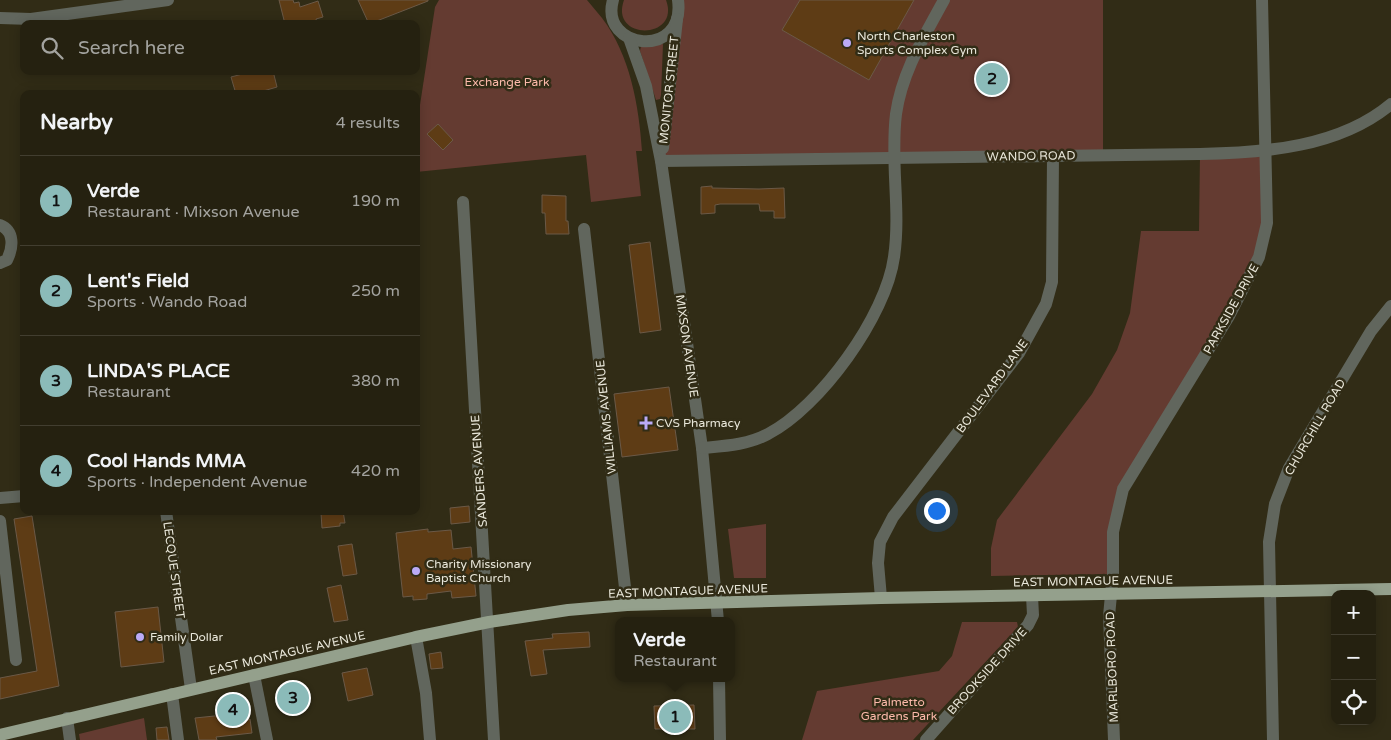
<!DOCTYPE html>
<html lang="en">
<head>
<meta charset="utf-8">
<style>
	body { margin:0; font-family:"Varela Round",sans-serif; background:#2d2919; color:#f1f3f6 }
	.controls { position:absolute; right:15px; bottom:15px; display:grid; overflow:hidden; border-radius:10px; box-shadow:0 2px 12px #0003 }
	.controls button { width:45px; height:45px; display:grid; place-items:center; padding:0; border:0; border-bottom:1px solid #423e30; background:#252110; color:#f1f3f6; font:25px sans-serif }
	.you { position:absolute; left:936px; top:510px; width:18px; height:18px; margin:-12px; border:4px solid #fff; border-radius:50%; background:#1a73e8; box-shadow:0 0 0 8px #1a73e833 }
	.badge { display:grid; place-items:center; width:32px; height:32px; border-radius:50%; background:#8bbbb9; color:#111; font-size:16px; font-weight:700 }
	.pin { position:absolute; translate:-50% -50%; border:2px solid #fff; box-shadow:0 1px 5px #0006 }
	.popup { position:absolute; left:615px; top:617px; width:120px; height:65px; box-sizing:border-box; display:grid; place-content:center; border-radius:10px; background:#252110; filter:drop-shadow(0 1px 4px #0005); font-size:16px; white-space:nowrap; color:#a3a39f }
	.popup b { font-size:19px; color:#f1f3f6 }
	.popup::after { content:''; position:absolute; left:50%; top:100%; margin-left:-10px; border:10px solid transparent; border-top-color:#252110 }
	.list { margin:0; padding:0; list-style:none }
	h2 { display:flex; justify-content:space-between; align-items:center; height:65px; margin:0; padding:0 20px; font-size:21px }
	h2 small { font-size:16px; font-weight:400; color:#a3a39f }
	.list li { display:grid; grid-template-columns:32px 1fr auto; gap:15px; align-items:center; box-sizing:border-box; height:90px; padding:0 20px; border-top:1px solid #423e30 }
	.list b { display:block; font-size:19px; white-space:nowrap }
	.list p { margin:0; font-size:16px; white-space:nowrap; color:#a3a39f }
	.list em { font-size:16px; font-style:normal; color:#a3a39f }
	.icon { flex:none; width:28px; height:28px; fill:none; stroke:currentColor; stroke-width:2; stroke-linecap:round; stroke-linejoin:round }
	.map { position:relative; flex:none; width:1391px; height:740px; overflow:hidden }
	.search { position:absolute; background:#252110; box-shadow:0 2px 12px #0003; left:20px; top:20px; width:400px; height:55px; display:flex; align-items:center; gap:12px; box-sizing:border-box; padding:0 18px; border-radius:10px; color:#a3a39f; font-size:19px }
	.panel { position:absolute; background:#252110; box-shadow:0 2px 12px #0003; left:20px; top:90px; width:400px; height:425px; border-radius:10px }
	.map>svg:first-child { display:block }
	.green { fill:#643b31 }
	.building { fill:#5e3c15; stroke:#6b5947 }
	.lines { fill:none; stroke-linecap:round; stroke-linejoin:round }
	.minor { stroke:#61665d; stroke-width:12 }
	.major { stroke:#94a08c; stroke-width:12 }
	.poi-dot { fill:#bbaaf6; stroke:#312c16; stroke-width:2 }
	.labels { text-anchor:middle; stroke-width:5; stroke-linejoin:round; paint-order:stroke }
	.poi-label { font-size:12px; fill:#e9e7da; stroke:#312c16; text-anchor:start }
	.park-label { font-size:12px; fill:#fcb9aa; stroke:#312c16 }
	.street-label { font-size:12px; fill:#e9e7da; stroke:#312c16 }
</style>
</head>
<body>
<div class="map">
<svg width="1391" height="740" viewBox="0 0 1391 740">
	<rect width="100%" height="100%" fill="#312c16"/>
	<g class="green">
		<path d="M439 0H587C592 6 597 12 602 18 630 55 639 105 642 151H636L641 196 591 202 586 155 416 172V131L435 7Z"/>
		<path d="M624 0H666C681 40 609 41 624 0Z"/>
		<polygon points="678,0 1103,0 1103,155 661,161"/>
		<polygon points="663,44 661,95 660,99 656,100 640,51 641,46"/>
		<polygon points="1265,151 1267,223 1259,257 1123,489 1113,574 991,576 991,548 997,520 1092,394 1117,350 1130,313 1141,231 1199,231 1200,154"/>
		<polygon points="766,524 766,578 734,578 728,529"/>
		<polygon points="962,622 1017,622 1018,627 913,740 802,740 817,691 939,671 952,656"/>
		<polygon points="144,718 147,740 80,740 79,734"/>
	</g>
	<g class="building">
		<polygon points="279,0 293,0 294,3 299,2 300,7 318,1 323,17 316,19 317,24 285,24"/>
		<polygon points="358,0 428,0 428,1 369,24"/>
		<polygon points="800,0 914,0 869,80 782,30"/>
		<polygon points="254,71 273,71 277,87 253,94 236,94 231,77"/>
		<polygon points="438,124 453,140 443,150 427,134"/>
		<polygon points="712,186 712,188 759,189 784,188 785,218 774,218 774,211 760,211 759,204 720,204 715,205 715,213 701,214 701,187"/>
		<polygon points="542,195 566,196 566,221 568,221 569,234 546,234 545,213 542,213"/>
		<polygon points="650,242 661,330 640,333 629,245"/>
		<polygon points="669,387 678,450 622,457 614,394"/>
		<polygon points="469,506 470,522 451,524 450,508"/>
		<polygon points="343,511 345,523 340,523 340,526 322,528 321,513"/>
		<polygon points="32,516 59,686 0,699 0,678 37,671 14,519"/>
		<polygon points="428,529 428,532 451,530 453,549 471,547 476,596 452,598 451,591 427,594 427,599 413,600 413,596 403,597 396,533"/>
		<polygon points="352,544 357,574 343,576 338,546"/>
		<polygon points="341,585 348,620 334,622 327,588"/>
		<polygon points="158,607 164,662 121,667 115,612"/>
		<polygon points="589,632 590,647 543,650 547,674 531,676 525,641 553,638 552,634"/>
		<polygon points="441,652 443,668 431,669 429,654"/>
		<polygon points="367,668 373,695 348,701 342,673"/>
		<polygon points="300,684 304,708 286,712 281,689"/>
		<polygon points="240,695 243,720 250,719 252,733 216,737 217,740 199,740 195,718 224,715 222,700"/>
		<polygon points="694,705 695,729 655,729 654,706"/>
		<polygon points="167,727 169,740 157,740 156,728"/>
	</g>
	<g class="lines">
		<g class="minor">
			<path d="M613 0C599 50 686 60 678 0"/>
			<polyline points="0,18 31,19 168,0"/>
			<polyline points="629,38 646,86 661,161 702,448 718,621"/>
			<polyline points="663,148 677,19"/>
			<path d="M661 161 1200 154C1264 153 1340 147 1391 104"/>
			<polyline points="463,202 494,740"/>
			<path d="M0 225C15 231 13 248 7 260L0 263"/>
			<polyline points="584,229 627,605"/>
			<path d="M702 448C724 446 748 445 768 434 820 407 886 316 894 257 901 210 890 162 896 114 902 72 924 37 944 0"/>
			<polyline points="0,498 24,496"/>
			<polyline points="166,511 191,689"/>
			<polyline points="0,521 16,660"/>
			<polyline points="881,598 878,563 880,542 893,517 1019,353 1046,304 1052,282 1053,156"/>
			<polyline points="416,637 426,693 430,740"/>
			<polyline points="254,675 267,740"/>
			<polyline points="719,678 720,740"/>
			<polyline points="172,694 178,740"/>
			<polyline points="67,718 70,740"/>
			<polyline points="926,740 1028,625 1033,615 1032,596"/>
			<polyline points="1114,740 1109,616 1113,574 1113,532 1123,489 1229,316 1259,257 1267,223 1262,0"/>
			<polyline points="1273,740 1269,542 1275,504 1289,468 1371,331 1391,306"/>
		</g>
		<polyline class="major" points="0,735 416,637 489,622 568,610 627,605 881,598 1391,589"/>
	</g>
	<g class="poi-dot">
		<circle cx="847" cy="43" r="5"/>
		<path d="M643.5 415.5h5v5h5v5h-5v5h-5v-5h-5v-5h5z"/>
		<circle cx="416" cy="571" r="5"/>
		<circle cx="140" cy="637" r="5"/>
	</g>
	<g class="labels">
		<g class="poi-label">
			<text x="857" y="40">North Charleston<tspan x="857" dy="14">Sports Complex Gym</tspan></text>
			<text x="656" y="427">CVS Pharmacy</text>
			<text x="426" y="568">Charity Missionary<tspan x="426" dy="14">Baptist Church</tspan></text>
			<text x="150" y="641">Family Dollar</text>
		</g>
		<g class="park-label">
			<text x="507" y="86">Exchange Park</text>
			<text x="899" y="706">Palmetto<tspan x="899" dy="14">Gardens Park</tspan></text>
		</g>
		<g class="street-label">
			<text transform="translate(669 90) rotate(-84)" y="4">MONITOR STREET</text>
			<text transform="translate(1031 156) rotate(-1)" y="4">WANDO ROAD</text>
			<text transform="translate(1231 309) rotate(-61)" y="4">PARKSIDE DRIVE</text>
			<text transform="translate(687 346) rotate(82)" y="4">MIXSON AVENUE</text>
			<text transform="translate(992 386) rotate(-54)" y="4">BOULEVARD LANE</text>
			<text transform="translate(606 417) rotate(-96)" y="4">WILLIAMS AVENUE</text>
			<text transform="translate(1315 427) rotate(-60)" y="4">CHURCHILL ROAD</text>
			<text transform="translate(479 471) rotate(-94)" y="4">SANDERS AVENUE</text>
			<text transform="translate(174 570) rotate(82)" y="4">LECQUE STREET</text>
			<text transform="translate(1093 581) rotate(-1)" y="4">EAST MONTAGUE AVENUE</text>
			<text transform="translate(688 591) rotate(-2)" y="4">EAST MONTAGUE AVENUE</text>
			<text transform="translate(287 653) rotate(-13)" y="4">EAST MONTAGUE AVENUE</text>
			<text transform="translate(1112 667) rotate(-92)" y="4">MARLBORO ROAD</text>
			<text transform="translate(987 671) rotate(-48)" y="4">BROOKSIDE DRIVE</text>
		</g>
	</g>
</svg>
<div class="controls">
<button>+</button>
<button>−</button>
<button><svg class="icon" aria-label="locate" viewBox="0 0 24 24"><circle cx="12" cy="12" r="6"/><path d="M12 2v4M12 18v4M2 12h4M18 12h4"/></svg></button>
</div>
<div class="you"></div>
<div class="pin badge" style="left:675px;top:717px">1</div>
<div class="popup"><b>Verde</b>Restaurant</div>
<div class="pin badge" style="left:992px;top:79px">2</div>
<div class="pin badge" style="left:293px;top:698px">3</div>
<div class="pin badge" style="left:233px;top:710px">4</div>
<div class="search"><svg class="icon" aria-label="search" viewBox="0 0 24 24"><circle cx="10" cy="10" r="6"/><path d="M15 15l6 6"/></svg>Search here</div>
<section class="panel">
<h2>Nearby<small>4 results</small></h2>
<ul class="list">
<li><span class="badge">1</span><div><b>Verde</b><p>Restaurant · Mixson Avenue</p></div><em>190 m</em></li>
<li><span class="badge">2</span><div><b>Lent's Field</b><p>Sports · Wando Road</p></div><em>250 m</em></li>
<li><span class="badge">3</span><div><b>LINDA'S PLACE</b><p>Restaurant</p></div><em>380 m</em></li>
<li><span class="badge">4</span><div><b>Cool Hands MMA</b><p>Sports · Independent Avenue</p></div><em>420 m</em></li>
</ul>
</section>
</div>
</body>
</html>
